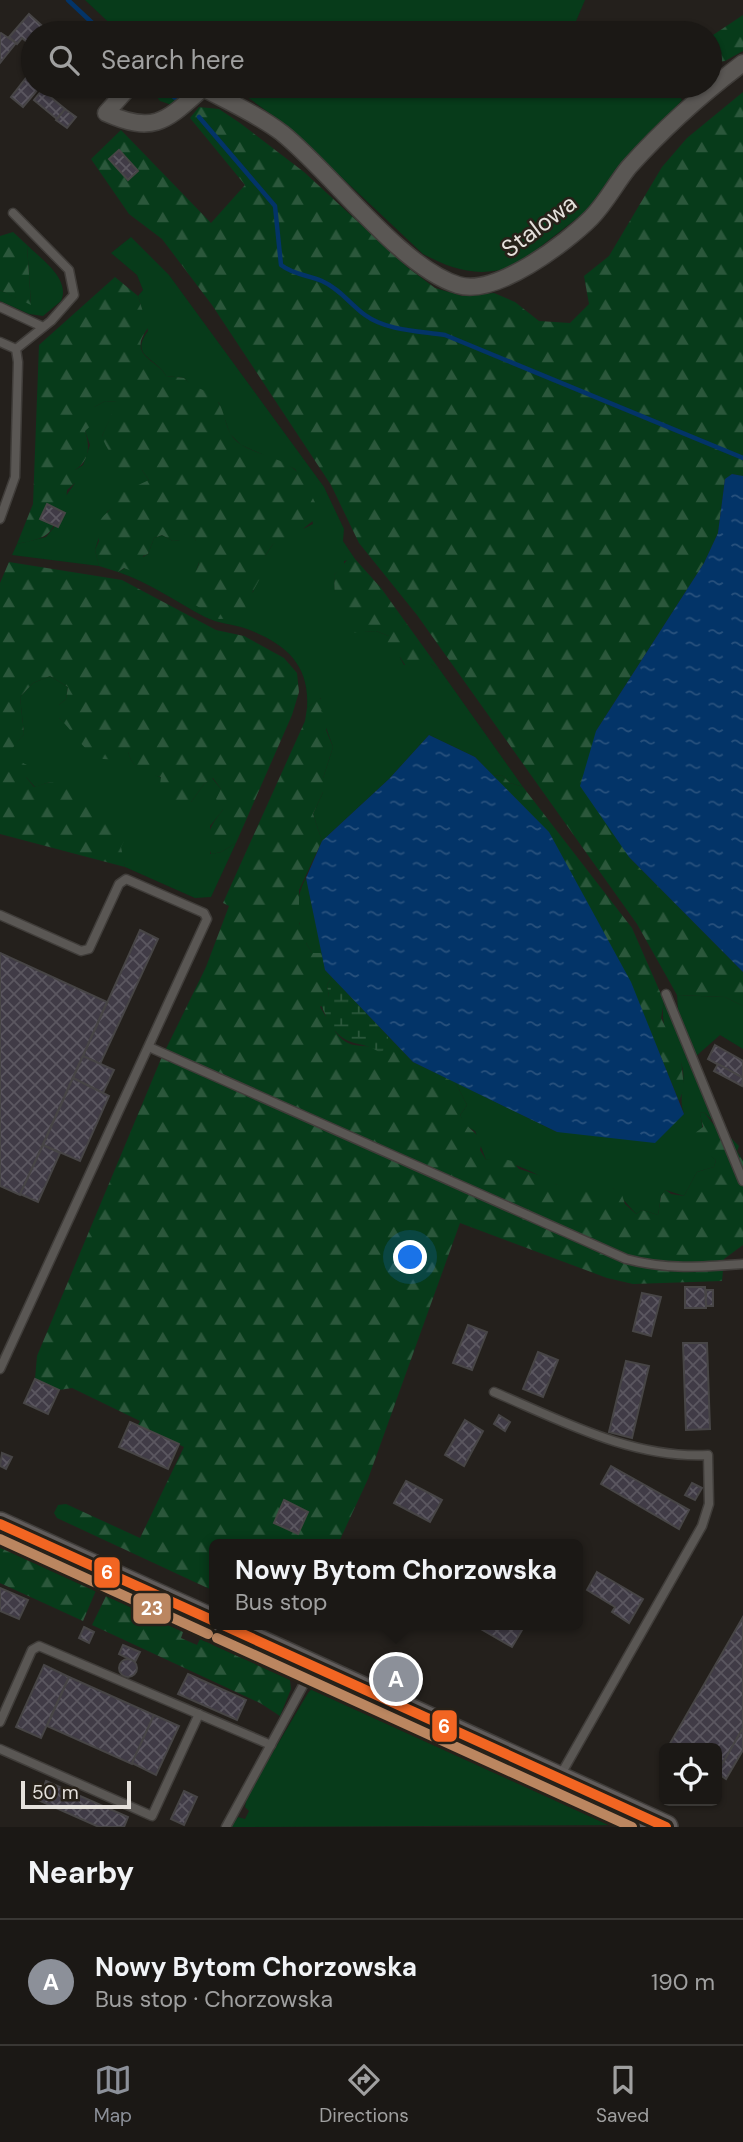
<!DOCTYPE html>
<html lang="en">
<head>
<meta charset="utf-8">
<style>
	body { margin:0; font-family:"DM Sans",sans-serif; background:#24211e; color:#f1f3f6 }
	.controls { position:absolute; right:21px; bottom:21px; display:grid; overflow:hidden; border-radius:10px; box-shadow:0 2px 5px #0004 }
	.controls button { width:63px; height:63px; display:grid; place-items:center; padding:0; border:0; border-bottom:2px solid #393734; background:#1b1815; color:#f1f3f6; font:35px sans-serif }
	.scale { position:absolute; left:21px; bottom:18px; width:110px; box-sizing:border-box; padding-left:7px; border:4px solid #e5e1dc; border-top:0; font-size:19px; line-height:24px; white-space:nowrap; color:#e5e1dc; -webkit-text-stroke:5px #272119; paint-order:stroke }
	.you { position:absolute; left:411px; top:1258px; width:24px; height:24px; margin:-18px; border:5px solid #fff; border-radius:50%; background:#1a73e8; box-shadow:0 0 0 10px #1a73e833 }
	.badge { display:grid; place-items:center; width:46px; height:46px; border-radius:50%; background:#8c9099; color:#fff; font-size:23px; font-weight:700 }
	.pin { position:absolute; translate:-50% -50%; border:4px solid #fff; box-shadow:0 2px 7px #0006 }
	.popup { position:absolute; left:209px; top:1539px; width:374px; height:91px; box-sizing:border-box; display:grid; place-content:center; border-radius:10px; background:#1b1815; filter:drop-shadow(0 2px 5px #0005); font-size:23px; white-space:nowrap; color:#a0a0a0 }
	.popup b { font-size:26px; color:#f1f3f6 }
	.popup::after { content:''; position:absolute; left:50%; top:100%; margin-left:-14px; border:14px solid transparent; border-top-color:#1b1815 }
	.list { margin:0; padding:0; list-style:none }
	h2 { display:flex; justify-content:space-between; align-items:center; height:91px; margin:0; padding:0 28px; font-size:30px }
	h2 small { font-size:23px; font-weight:400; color:#a0a0a0 }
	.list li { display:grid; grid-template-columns:46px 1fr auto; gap:21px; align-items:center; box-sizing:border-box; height:126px; padding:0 28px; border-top:2px solid #393734 }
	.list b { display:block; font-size:26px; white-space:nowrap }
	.list p { margin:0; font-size:23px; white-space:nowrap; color:#a0a0a0 }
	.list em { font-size:23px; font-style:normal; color:#a0a0a0 }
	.icon { flex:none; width:38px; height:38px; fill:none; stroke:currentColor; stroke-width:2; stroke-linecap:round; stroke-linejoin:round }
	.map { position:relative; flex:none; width:743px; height:1827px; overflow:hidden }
	.search { position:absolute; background:#1b1815; box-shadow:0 2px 5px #0004; left:21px; right:21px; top:21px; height:77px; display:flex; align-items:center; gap:18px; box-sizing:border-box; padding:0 24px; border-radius:38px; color:#a0a0a0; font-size:26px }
	.sheet { height:217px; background:#1b1815 }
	nav { display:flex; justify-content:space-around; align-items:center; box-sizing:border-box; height:98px; border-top:2px solid #393734; background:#1b1815; font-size:19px; color:#a0a0a0 }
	nav a { display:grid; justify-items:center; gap:4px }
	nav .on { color:#8c9099 }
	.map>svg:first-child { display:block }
	.green { fill:#073b1a }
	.forest { fill:url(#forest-firs) }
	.wetland { fill:url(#wetland-marsh) }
	.water { fill:url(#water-ripples) }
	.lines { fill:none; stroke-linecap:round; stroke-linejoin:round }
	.stream { stroke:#033468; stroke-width:4.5 }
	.building { fill:url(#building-cross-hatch); stroke:#474546; stroke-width:2 }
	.lane-casing { stroke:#403d3a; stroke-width:11 }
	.street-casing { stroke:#403d3a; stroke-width:19 }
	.secondary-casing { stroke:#403d3a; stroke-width:26 }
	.lane { stroke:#5a5754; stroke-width:8 }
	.street { stroke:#5a5754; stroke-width:16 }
	.secondary { stroke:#605c5b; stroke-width:23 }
	.bus-1-casing { stroke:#272119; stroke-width:16 }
	.bus-2-casing { stroke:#272119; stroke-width:16 }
	.bus-1 { stroke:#f26522; stroke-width:10 }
	.bus-2 { stroke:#bb8660; stroke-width:10 }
	.labels { text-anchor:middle; stroke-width:5; stroke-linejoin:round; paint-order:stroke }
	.street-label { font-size:24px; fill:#e5e1dc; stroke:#272119 }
	.line-badge { stroke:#272119; stroke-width:2.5 }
	.badge-label { font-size:19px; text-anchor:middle; font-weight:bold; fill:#fff }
</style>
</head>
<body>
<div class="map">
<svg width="743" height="1827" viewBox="0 0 743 1827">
	<defs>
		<pattern id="forest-firs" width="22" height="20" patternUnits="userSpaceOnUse" patternTransform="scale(1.75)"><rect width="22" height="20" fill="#073b1a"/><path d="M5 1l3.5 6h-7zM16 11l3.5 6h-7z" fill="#2b573b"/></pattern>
		<pattern id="wetland-marsh" width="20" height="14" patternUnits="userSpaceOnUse" patternTransform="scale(1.75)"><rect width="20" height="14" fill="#073b1a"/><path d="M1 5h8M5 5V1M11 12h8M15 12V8" fill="none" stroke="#2b573b"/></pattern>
		<pattern id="water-ripples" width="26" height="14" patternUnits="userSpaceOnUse" patternTransform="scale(1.75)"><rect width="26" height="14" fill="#033468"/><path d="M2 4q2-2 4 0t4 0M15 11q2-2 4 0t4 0" fill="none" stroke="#28517d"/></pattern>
		<pattern id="building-cross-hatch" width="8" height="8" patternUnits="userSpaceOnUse" patternTransform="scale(1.75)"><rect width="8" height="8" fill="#403b46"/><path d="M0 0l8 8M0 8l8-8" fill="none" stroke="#5b5760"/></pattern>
	</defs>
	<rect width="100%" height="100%" fill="#24201c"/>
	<g class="green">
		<polygon points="85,0 585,0 571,33 120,33"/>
		<polygon points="148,86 186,86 189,94 172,105 160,101"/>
		<path d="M232 86H673L682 100 589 209 518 264C483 279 455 271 423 254L286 125Z"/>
		<path d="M131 237 169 275 324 487 344 529 343 541 355 559 344 561V566L334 575 335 592 352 611 357 632 376 631 389 636 404 665 431 664 440 670 523 787 510 783 503 776 492 775 475 757 429 735 389 779 322 841 313 814 323 792V778L333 747 320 711 321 698 307 708C310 665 286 644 247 629 233 624 219 624 205 617 176 602 149 582 118 572L148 554 154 538 162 535 173 541 180 540 185 533 195 538 201 556 190 591V602L242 596 253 592 265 556 273 544 313 524 304 486 295 469 241 445 230 434 219 403 192 387 184 378 166 376C156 357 129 357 148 331L138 296 143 290 137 275 111 253Z"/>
		<path d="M27 245C41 259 71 279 61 301L43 316 29 314 0 301V290L31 304Z"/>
		<polygon points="105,401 118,402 102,436 142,470 149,480 107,512 95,550 99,566 12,555 17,544 46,537 56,525 51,517 75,483 75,470 83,465 90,445 85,431 94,407"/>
		<path d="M50 676 68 687 66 699 59 705V718L78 735 128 751C133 771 144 769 160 777 171 782 181 794 191 802L204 784 212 778 221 789 223 810 210 826V854L221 852 236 843 211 897 195 898 125 867C116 826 84 803 50 782L35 787 6 755 24 734 20 697 33 683Z"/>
		<path d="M306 878 322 953H312C297 931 292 902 306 878Z"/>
		<polygon points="677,995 725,997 743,1006 743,1049 720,1035 694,1058 678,1009"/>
		<path d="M664 1001 716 1124 704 1112 700 1113C705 1133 699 1145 716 1160L714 1167 697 1172 684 1196 666 1190 661 1196 658 1215 642 1210 636 1214 613 1188C597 1189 571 1192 557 1185 538 1175 506 1157 486 1160L475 1131 464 1125 460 1115 467 1105 455 1082 557 1132 684 1114C678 1098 685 1087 683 1070 678 1041 658 1036 664 1001Z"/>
		<polygon points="321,1683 631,1825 231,1827 238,1817 245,1819 249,1811 245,1807 247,1796 308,1693 316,1684"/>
	</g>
	<g class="forest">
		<polygon points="743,15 743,51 725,61 710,63 710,37"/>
		<polygon points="743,92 743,476 732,474 725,479 718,533 704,563 596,731 629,857 743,972 743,1006 725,997 677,995 637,924 417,615 359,543 331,485 212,305 162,239 129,214 91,159 121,130 211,223 245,185 190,118 199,107 219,109 240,123 304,172 407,267 435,288 462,296 494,293 515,302 539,321 570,323 589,304 584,276 609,256 662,167 687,138"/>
		<polygon points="13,232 27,245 31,305 0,290 0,236"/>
		<path d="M115 277 138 296 143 312 152 320C149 327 143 334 141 341 137 358 159 362 166 376L184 378C194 390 209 388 218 402 227 415 224 433 240 444 255 454 278 457 294 469 302 475 317 504 320 515L304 528 299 538 273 544 265 556 266 567C261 576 255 589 249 597H242L247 610 240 618 219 619 190 602 189 580C204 563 199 558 195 538L185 534 181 540 173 541 162 535 154 538 148 554 143 556 142 566 134 572 124 568 118 572 99 566 95 550 99 541C92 513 114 515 121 493L149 480 142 470 131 473 119 469C115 456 106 450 102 436L117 402 105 401 94 407 95 422 85 431C90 447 90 460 75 470V483L67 490 66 502 56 511C56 538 39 539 17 544L33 504 39 345Z"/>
		<polygon points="349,558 355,559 381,588 440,670 431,664 425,675 417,670 409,671 400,657 393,658 385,643 389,636 376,631 351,633 347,617 351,611 335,600 334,575"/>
		<path d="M9 562 122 580 216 630 244 636 284 658 297 673 299 692 292 715 236 843 221 852 211 854C205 834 210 826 223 810L216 799 221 789 213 778 204 784 191 802 170 809 159 792 161 777C144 773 133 769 128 752 93 775 81 738 59 718V705L66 699 68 687 50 676 33 683 20 697 24 734 7 755 27 765 26 777 34 787 50 782 65 783 77 799 90 801 105 824 116 825 126 837 121 847 125 867 0 834V583Z"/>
		<path d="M320 698 325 705 321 711 329 717 326 730 333 747 323 778V792L313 814 322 841 299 890V924L307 929 306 943 312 953H322L325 970 332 977 327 985 329 997 320 1007C329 1020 337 1042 354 1045 365 1047 376 1046 388 1049V1036L413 1062 455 1082 467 1105 460 1115C465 1127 475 1131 482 1141L480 1150 486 1160 499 1158 512 1161 519 1169 548 1178 557 1185 613 1188 622 1195 625 1204 636 1214 642 1210 658 1215 661 1196 666 1190 671 1194 684 1196 697 1172 714 1167 716 1160 705 1151 695 1133 703 1127 700 1113 704 1112 720 1133 730 1137 739 1146 737 1151 743 1161V1245L724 1259 722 1281 633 1284 607 1278 460 1223 368 1479 338 1544H214V1591L57 1518 54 1513 58 1505 66 1504 140 1538 184 1447 138 1425 140 1421 72 1388 59 1390 35 1379 37 1356 161 1059 206 967 229 906 223 903 305 721 307 708Z"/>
		<polygon points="492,775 503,776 510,783 523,787 632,928 664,1001 661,1018 681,1059 684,1088 679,1101 630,982 549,833"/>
		<polygon points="0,1536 94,1579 97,1588 83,1621 0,1583"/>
		<polygon points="108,1592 145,1608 163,1623 183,1632 181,1638 197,1645 200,1639 242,1658 289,1672 291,1689 280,1716 260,1703 92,1625"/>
	</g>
	<path class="wetland" d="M332 977 388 1036V1049L379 1052C363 1041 349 1047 335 1031L324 1030 326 1016 318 999 329 997 327 985Z"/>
	<g class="water">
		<polygon points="732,474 743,476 743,972 629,857 580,786 596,731 704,563 718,533 725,479"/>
		<polygon points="429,735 475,757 549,832 631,982 684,1114 655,1143 557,1132 413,1062 325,970 306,878 322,841 389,779"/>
	</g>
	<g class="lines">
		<g class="stream">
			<polyline points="68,0 103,33"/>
			<polyline points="161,86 175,98"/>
			<path d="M199 117 275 206 281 265C294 275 308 275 322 281 340 289 350 304 365 315 387 331 419 331 445 335L743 458"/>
		</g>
	</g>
	<g class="building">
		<polygon points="29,14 50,33 33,33 33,47 22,38 17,44 9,37"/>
		<polygon points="1,33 16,43 0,63 0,34"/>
		<polygon points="26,78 39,88 23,107 11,97"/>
		<polygon points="42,90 65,109 57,119 34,100"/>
		<polygon points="65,109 76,117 67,128 56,120"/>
		<polygon points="119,150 138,171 128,180 109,159"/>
		<polygon points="47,504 65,513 58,527 40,519"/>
		<polygon points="140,930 158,939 100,1064 83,1056"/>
		<polygon points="0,953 107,1002 20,1195 0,1186"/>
		<polygon points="715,1045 743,1061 743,1078 708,1059"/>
		<polygon points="83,1056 114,1070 103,1093 73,1078"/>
		<polygon points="718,1064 743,1078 742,1086 714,1071"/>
		<polygon points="73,1078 109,1096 80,1161 43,1145"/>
		<polygon points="43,1145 60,1153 38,1202 20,1194"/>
		<polygon points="685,1287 705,1287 706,1308 685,1308"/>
		<rect x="706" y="1290" width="7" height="16"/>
		<polygon points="642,1293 661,1297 651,1336 633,1331"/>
		<polygon points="468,1325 487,1332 472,1370 453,1363"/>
		<polygon points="683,1343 707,1343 710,1429 686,1430"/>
		<polygon points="538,1352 558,1360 543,1397 523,1389"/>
		<polygon points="626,1361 649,1366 632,1438 609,1432"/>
		<polygon points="35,1379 59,1390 48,1414 24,1403"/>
		<polygon points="499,1415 510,1422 505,1431 494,1424"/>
		<polygon points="465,1420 483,1431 464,1466 445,1455"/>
		<polygon points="130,1422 179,1444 168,1469 119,1447"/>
		<polygon points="2,1453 12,1457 6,1469 0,1466"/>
		<polygon points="611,1466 689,1510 679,1529 601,1484"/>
		<polygon points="406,1481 442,1500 430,1522 394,1503"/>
		<polygon points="692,1483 702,1488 695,1500 685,1495"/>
		<polygon points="284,1500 308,1512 298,1534 274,1523"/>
		<polygon points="597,1572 643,1599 629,1623 612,1612 615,1607 587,1590"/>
		<polygon points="0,1588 28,1600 19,1619 0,1611"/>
		<polygon points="743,1617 743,1728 717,1773 717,1748 668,1747"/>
		<polygon points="474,1625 525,1625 512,1647"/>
		<polygon points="84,1627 94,1632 89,1643 79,1638"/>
		<polygon points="123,1645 140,1652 135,1662 119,1654"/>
		<circle cx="128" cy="1668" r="9"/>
		<polygon points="44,1665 69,1677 41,1738 16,1727"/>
		<polygon points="188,1674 246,1700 237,1720 178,1694"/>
		<polygon points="69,1677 154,1715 132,1764 47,1726"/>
		<polygon points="154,1715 179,1726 156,1775 132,1763"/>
		<polygon points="743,1728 743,1750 726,1779 717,1773"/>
		<polygon points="46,1781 128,1817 124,1827 99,1827 38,1800"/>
		<polygon points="184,1791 197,1797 184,1825 171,1819"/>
	</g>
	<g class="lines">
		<defs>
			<g id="lane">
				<polyline points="13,213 69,270 74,295 51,321 16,349"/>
				<polyline points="0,307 43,327"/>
				<polyline points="0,342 16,349 18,362 15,477 0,519"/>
				<polyline points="0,915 81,951 89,949 119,884 126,879 204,913 207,919 0,1369"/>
				<polyline points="666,994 743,1181"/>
				<path d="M149 1047 626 1259C667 1270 702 1267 743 1264"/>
				<path d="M494 1392C562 1421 633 1459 708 1455L709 1504 702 1526 560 1776"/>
				<polyline points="0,1722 32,1650 39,1646 271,1745"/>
				<polyline points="0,1749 152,1816 199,1714"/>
				<polyline points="226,1827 312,1669"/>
			</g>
			<g id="street">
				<path d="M130 86 106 113C155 135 167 120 203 88"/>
				<path d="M199 86C227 101 257 114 282 133 332 173 400 267 458 285 495 297 566 243 591 218 606 203 616 183 629 167 663 129 702 94 743 63"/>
			</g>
			<g id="secondary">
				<polyline points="0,1524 214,1621"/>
				<polyline points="223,1625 666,1827"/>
			</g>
		</defs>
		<use href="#lane" class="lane-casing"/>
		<use href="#street" class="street-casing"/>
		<use href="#secondary" class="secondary-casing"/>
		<use href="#lane" class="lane"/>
		<use href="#street" class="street"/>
		<use href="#secondary" class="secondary"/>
		<defs>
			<g id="bus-1">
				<polyline points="0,1524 214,1621"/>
				<polyline points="223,1625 666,1827"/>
			</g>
			<g id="bus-2">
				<polyline points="0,1539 208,1634"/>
				<polyline points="217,1638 632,1827"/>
			</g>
		</defs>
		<use href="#bus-1" class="bus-1-casing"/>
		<use href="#bus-2" class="bus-2-casing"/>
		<use href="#bus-1" class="bus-1"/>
		<use href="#bus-2" class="bus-2"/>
	</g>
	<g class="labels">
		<g class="street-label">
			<text transform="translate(539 226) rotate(-37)" y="8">Stalowa</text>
		</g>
	</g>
	<g class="line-badge">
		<rect x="93" y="1556" width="28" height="33" rx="7" fill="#f26522"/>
		<rect x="132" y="1592" width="40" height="33" rx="7" fill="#bb8660"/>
		<rect x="431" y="1709" width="27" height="34" rx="7" fill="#f26522"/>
	</g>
	<g class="badge-label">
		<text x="107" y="1579">6</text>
		<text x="152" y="1615">23</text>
		<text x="444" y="1733">6</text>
	</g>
</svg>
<div class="controls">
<button><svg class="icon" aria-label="locate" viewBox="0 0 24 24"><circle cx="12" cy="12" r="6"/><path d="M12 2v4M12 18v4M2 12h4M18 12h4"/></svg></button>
</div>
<div class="scale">50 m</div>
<div class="you"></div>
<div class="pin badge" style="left:396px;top:1679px">A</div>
<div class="popup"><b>Nowy Bytom Chorzowska</b>Bus stop</div>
<div class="search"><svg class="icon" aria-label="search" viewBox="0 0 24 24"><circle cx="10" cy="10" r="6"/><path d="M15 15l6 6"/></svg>Search here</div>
</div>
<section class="sheet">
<h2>Nearby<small></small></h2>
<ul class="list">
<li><span class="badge">A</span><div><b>Nowy Bytom Chorzowska</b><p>Bus stop · Chorzowska</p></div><em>190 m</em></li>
</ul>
</section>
<nav>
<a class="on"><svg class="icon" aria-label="map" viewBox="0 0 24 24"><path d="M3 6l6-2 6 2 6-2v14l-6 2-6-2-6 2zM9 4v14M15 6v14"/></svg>Map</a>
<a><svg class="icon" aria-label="directions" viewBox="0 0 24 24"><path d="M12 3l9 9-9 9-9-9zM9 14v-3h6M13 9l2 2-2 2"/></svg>Directions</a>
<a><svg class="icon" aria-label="saved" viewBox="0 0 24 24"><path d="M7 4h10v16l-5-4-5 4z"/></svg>Saved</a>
</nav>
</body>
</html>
